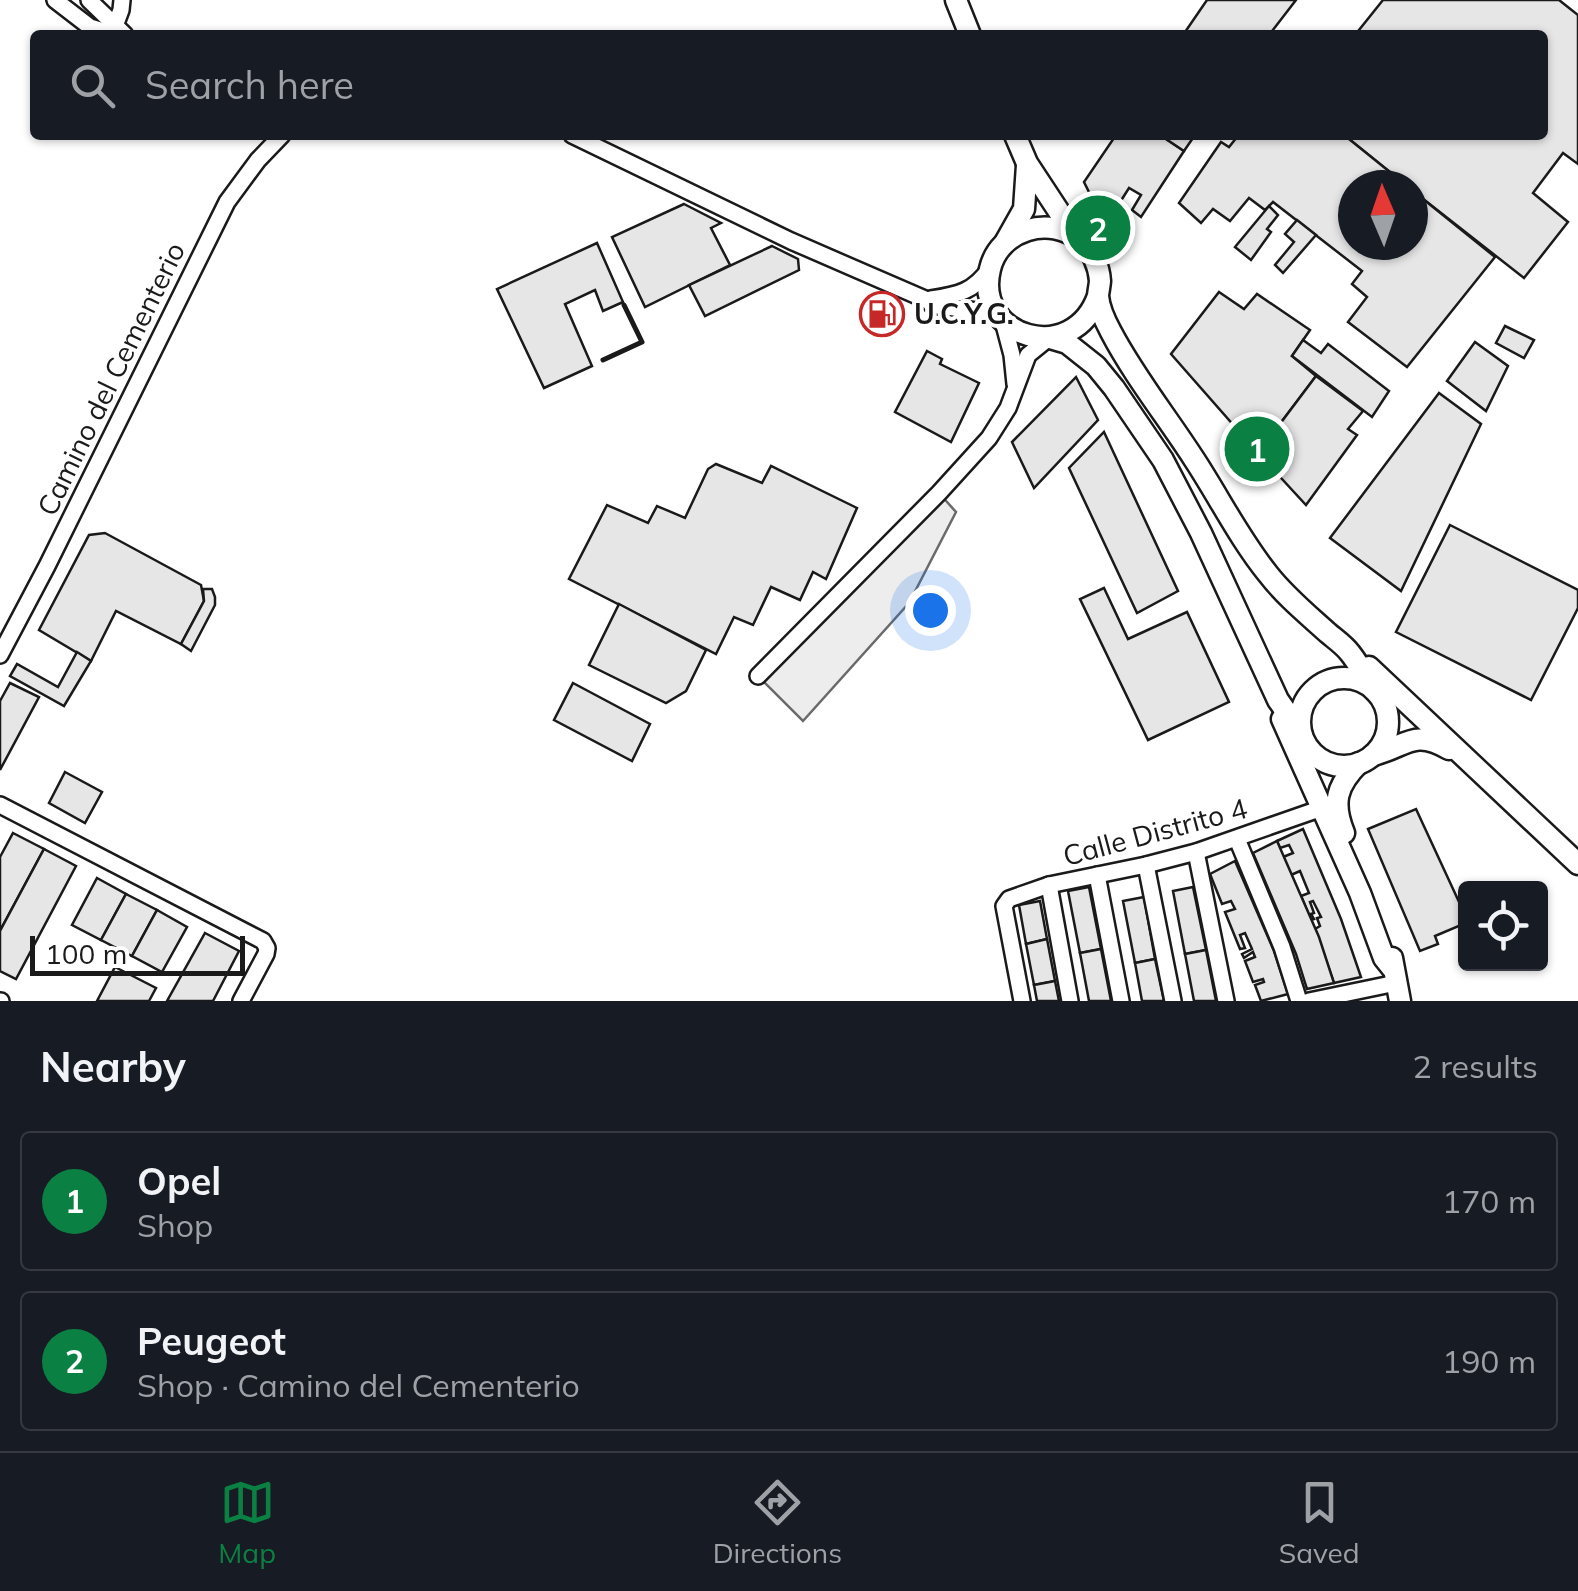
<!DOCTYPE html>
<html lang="en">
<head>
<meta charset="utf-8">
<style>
	body { margin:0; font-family:Mulish,sans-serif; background:#20242c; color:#f1f3f6 }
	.controls { position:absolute; right:30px; bottom:30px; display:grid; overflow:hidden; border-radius:10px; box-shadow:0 2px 8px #0004 }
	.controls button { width:90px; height:90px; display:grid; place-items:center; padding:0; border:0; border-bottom:2px solid #363941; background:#171b24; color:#f1f3f6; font:50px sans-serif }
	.compass { position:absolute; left:1338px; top:170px; width:90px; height:90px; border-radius:50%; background:#171b24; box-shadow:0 2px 8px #0004; rotate:358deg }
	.scale { position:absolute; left:30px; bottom:25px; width:215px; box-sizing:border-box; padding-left:10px; border:5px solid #1a1a1a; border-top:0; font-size:28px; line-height:35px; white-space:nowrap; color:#1a1a1a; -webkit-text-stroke:8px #fff; paint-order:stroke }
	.you { position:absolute; left:930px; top:610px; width:35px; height:35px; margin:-25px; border:8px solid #fff; border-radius:50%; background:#1a73e8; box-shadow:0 0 0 15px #1a73e833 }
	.badge { display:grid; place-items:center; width:65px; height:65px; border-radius:50%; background:#0b8043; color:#fff; font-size:32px; font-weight:700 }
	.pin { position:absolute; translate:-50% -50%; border:5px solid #fff; box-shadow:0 2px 10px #0006 }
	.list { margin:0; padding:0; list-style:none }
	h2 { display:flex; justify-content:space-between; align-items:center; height:130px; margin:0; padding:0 40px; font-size:42px }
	h2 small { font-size:32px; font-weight:400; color:#9ea1a6 }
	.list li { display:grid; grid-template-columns:65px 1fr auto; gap:30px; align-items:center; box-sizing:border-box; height:140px; margin:0 20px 20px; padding:0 20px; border:2px solid #363941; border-radius:10px }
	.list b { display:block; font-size:38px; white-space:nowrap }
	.list p { margin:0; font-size:32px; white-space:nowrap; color:#9ea1a6 }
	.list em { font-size:32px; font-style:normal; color:#9ea1a6 }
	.icon { flex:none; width:55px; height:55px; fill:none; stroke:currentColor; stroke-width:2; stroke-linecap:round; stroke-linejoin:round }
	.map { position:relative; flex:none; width:1578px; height:1001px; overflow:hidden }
	.search { position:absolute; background:#171b24; box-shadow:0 2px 8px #0004; left:30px; right:30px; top:30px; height:110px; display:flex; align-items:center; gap:25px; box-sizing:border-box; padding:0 35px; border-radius:10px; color:#9ea1a6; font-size:38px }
	.sheet { height:450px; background:#171b24 }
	nav { display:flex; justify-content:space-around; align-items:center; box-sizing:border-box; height:140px; border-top:2px solid #363941; background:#171b24; font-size:28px; color:#9ea1a6 }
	nav a { display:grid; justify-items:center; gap:5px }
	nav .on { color:#0b8043 }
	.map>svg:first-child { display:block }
	.parking { fill:#ededed; stroke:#6a6a6a; stroke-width:2.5 }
	.building { fill:#e6e6e6; stroke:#1a1a1a; stroke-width:2.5 }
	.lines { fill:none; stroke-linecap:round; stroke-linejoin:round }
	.minor-casing { stroke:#1a1a1a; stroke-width:20 }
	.major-casing { stroke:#1a1a1a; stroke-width:25 }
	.minor { stroke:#fff; stroke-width:15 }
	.major { stroke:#fff; stroke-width:20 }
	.wall { stroke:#1a1a1a; stroke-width:5 }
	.labels { text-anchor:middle; stroke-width:8; stroke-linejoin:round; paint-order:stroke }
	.poi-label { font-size:28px; font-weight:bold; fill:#1a1a1a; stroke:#fff; text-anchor:start }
	.street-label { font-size:28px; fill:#1a1a1a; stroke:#fff }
</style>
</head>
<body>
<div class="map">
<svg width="1578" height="1001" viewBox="0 0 1578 1001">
	<rect width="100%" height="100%" fill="#fff"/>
	<polygon class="parking" points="939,493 956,512 909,603 803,721 758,676"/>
	<g class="building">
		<polygon points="1207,0 1296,0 1269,35 1183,35"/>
		<polygon points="1383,0 1559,0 1578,15 1578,164 1563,153 1533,193 1568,222 1524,278 1413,191 1413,185 1406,185 1344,135 1543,135 1543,35 1355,35"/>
		<polygon points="1116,135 1160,135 1184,151 1141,217 1132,210 1141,195 1129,188 1110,218 1099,212 1084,182"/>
		<polygon points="1160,135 1195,135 1184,151"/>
		<polygon points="1234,135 1344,135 1406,185 1353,185 1353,245 1413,245 1413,191 1495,257 1407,367 1348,322 1367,297 1352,284 1362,271 1273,202 1265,210 1249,198 1230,221 1213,209 1201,223 1179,203 1221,142 1229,147 1237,137"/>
		<polygon points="684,204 721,223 711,228 730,265 645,307 612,237"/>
		<polygon points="1269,206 1278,215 1267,229 1271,232 1251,260 1235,247"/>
		<polygon points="1297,220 1316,235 1283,273 1275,265 1294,242 1285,234"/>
		<polygon points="597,243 623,302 603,311 595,290 565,304 592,366 544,388 497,289"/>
		<polygon points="772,246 798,259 799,270 705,316 689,285"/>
		<polygon points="1219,292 1244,309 1257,294 1310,330 1292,356 1316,376 1258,453 1171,354"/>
		<polygon points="1505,326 1534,340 1524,358 1496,343"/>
		<polygon points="1303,340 1321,353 1328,344 1389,391 1372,417 1292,356"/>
		<polygon points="1475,342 1508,366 1486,411 1447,381"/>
		<polygon points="927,351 942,359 940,364 979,383 951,442 895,412"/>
		<polygon points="1316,376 1363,411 1348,429 1357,435 1306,505 1258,453"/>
		<polygon points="1076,377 1098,420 1034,488 1012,442"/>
		<polygon points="1439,393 1481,424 1401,591 1330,538"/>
		<polygon points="1104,432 1178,591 1137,613 1069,468"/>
		<polygon points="716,464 762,483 771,466 857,508 826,579 813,572 800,600 771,587 753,625 734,617 716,654 569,579 607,505 648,523 657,506 685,518 708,469"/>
		<polygon points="1450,525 1578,590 1578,608 1531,700 1396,632"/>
		<polygon points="105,533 201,585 204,601 181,644 116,611 91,661 39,630 89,535"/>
		<polygon points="1104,588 1128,639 1187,612 1229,702 1148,740 1080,599"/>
		<polygon points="203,589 212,589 215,597 215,605 191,651 181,644 204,601"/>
		<polygon points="619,604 706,650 686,691 666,703 589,665"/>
		<polygon points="77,652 91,661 64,706 10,676 17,664 58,687"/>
		<polygon points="10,683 39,697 0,770 0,701"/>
		<polygon points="573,683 650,724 632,761 554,720"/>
		<polygon points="65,772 102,792 85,823 49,803"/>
		<polygon points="1416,809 1466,917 1466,923 1435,936 1438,944 1420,951 1368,829"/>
		<polygon points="1303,829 1341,919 1361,977 1334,983 1315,929 1320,926 1317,918 1321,917 1313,901 1310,902 1314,913 1311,914 1314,919 1311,920 1301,896 1309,893 1300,871 1291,875 1283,857 1293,853 1289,845 1280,848 1277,841"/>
		<polygon points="13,833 44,849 0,931 0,857"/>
		<polygon points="1277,841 1319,937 1334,983 1307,989 1296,954 1253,853"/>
		<polygon points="44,849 76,866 16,979 0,971 0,931"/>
		<polygon points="1235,861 1274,951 1288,994 1261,1001 1255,985 1264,982 1263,979 1253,982 1245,961 1255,957 1253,952 1244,958 1242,954 1252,949 1245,933 1240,935 1245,948 1240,949 1225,912 1235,909 1231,901 1222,904 1210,874"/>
		<polygon points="97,878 126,894 101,940 72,925"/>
		<polygon points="1089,887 1101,949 1080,953 1068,891"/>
		<polygon points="1193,887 1206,950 1185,954 1173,891"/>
		<polygon points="126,894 157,910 132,956 101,940"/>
		<polygon points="1144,897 1155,959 1135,963 1123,901"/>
		<polygon points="1040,901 1047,939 1026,944 1019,905"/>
		<polygon points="157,910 187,927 162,972 132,956"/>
		<polygon points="205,933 239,951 213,1001 167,1001"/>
		<polygon points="1047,939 1055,981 1034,985 1026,944"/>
		<polygon points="1101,949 1111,1001 1089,1001 1080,953"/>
		<polygon points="1206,950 1216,1001 1194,1001 1185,954"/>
		<polygon points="1155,959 1164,1001 1142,1001 1135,963"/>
		<polygon points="115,967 156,988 149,1001 97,1001"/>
		<polygon points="1055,981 1059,1001 1037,1001 1034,985"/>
	</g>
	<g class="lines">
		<defs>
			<g id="minor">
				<polyline points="55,0 90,27 103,31 115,26 121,10 122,0"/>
				<polyline points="89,0 125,35"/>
				<polyline points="572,135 791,241 927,300 932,305 984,312 1002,319"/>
				<path d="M931 299C957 295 974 292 990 268"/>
				<polyline points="1003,321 1012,355 1015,384"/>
				<polyline points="0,655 47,566 227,202 258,160 282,135"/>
				<polyline points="758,676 939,493 989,438 1008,408 1028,355 1049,338"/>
				<polyline points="0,805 263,941 267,948 266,954 241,1001"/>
				<polyline points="1237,839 1282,947 1299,1001"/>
				<polyline points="1196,852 1226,1001"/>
				<polyline points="1146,865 1173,1001"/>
				<polyline points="1097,875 1121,1001"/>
				<polyline points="1049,885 1070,1001"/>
				<polyline points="0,1001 1,1001"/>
				<polyline points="1022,1001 1004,906 1009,899 1049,885 1146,865 1196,852 1322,808"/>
				<polyline points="1309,1001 1396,983"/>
			</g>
			<g id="major">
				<polyline points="956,0 970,35"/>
				<polyline points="1015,135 1027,163 1075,236"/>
				<polyline points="1006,241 1024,209 1027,165"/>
				<path d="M1098 296C1073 367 973 338 990 269 999 230 1050 214 1081 241 1092 250 1099 266 1100 281 1100 283 1098 294 1098 296 1099 308 1105 321 1111 332 1134 376 1167 417 1194 459 1219 497 1239 538 1268 574 1285 596 1307 614 1328 633 1335 639 1344 645 1350 653 1359 664 1366 679 1375 691"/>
				<polyline points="1050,338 1067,343 1096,366 1114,388 1163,460 1201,533 1278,700 1301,733"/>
				<polyline points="1369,667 1578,864"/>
				<circle cx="1344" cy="722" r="44"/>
				<polyline points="1282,719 1360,893 1384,958 1392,968"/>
				<path d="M1373 755C1406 747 1413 728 1449 749"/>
				<path d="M1344 833C1332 803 1336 786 1359 763"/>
				<polyline points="1392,958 1400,1001"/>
			</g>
		</defs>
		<use href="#minor" class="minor-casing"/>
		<use href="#major" class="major-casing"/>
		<use href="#minor" class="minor"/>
		<use href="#major" class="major"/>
		<polyline class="wall" points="603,360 642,342 624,305"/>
	</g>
	<defs>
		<symbol id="fuel-ring" viewBox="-11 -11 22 22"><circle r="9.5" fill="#fff" stroke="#c62828" stroke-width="1.5"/><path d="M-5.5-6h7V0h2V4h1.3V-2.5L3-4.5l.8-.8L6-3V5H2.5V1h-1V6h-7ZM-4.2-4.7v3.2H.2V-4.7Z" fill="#c62828"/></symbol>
	</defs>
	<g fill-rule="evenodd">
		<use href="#fuel-ring" x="857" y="289" width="50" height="50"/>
	</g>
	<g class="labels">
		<g class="poi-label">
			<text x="914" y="324">U.C.Y.G.</text>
		</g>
		<g class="street-label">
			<text transform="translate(111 379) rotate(-64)" y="10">Camino del Cementerio</text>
			<text transform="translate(1155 832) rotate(-15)" y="10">Calle Distrito 4</text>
		</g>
	</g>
</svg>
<div class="controls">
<button><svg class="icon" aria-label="locate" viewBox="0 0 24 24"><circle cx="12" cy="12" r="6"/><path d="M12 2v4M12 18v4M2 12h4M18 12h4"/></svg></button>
</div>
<svg class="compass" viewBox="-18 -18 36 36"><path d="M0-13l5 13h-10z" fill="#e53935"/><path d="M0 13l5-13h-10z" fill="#9ea1a6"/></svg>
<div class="scale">100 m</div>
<div class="you"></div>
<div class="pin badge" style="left:1257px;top:449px">1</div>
<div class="pin badge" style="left:1098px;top:228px">2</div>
<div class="search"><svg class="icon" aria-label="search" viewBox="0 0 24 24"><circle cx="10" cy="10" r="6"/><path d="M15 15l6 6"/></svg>Search here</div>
</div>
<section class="sheet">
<h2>Nearby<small>2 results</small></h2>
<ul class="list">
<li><span class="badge">1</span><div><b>Opel</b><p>Shop</p></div><em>170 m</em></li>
<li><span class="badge">2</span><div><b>Peugeot</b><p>Shop · Camino del Cementerio</p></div><em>190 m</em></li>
</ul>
</section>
<nav>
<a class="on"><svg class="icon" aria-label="map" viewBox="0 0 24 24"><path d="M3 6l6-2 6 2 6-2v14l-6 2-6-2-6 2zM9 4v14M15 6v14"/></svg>Map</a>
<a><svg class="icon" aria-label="directions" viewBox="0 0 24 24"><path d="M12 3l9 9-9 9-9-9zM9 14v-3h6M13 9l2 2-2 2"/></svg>Directions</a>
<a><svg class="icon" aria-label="saved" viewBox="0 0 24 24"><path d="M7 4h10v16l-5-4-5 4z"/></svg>Saved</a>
</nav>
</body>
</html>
